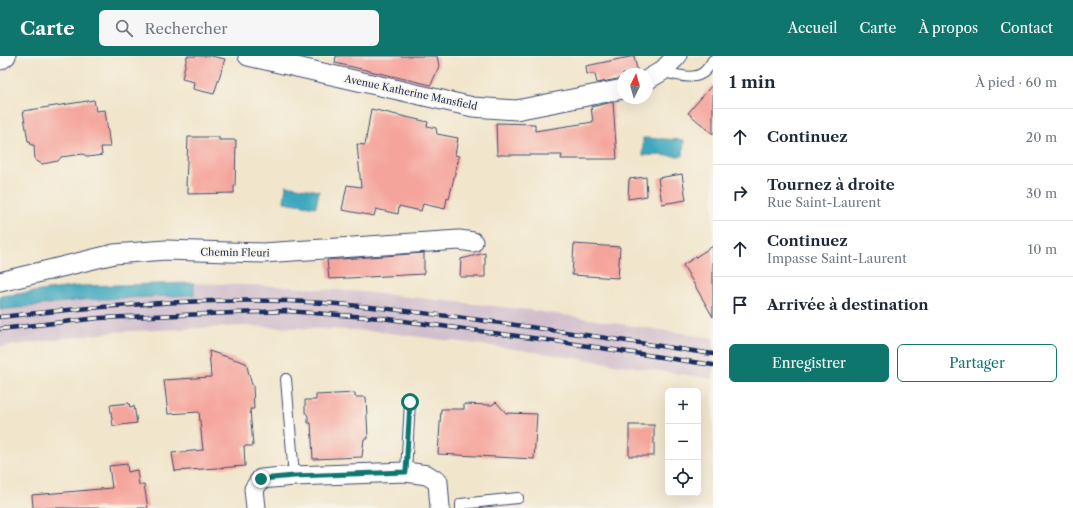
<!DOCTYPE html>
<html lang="fr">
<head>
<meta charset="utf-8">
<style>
	body { margin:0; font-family:"Libre Caslon Text",serif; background:#f6f6f7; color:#1f2937 }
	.controls { position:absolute; right:12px; bottom:12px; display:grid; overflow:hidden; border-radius:6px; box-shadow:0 4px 16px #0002 }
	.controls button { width:36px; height:36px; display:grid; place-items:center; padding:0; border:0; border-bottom:1px solid #e0e1e3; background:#fff; color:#1f2937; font:20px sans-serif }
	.compass { position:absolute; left:617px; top:12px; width:36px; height:36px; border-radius:50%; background:#fff; box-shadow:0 4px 16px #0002; rotate:5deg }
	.stop { position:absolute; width:12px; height:12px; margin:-9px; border:3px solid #0f766e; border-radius:50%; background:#fff }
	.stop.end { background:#0f766e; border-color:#fff; box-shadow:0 1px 4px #0008 }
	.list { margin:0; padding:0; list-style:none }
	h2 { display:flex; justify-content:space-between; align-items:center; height:52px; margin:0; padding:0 16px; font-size:17px }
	h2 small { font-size:13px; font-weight:400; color:#747a83 }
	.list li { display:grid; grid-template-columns:26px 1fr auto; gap:12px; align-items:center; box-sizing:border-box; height:56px; padding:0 16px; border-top:1px solid #e0e1e3 }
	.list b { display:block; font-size:15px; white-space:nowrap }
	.list p { margin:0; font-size:13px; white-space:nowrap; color:#747a83 }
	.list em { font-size:13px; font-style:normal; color:#747a83 }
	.actions { display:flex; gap:8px; padding:12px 16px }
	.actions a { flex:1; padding:9px 0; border:1px solid #0f766e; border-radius:6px; text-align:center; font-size:14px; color:#0f766e }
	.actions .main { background:#0f766e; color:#fff }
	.icon { flex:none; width:22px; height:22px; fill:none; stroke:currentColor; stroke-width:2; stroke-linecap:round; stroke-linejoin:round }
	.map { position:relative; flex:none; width:713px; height:452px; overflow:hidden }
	header { display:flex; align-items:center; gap:24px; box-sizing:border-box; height:56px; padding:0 20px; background:#0f766e; color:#fff }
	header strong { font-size:19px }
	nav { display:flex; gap:22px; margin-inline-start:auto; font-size:14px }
	.search { width:280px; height:36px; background:#f6f6f7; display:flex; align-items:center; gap:10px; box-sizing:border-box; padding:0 14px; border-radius:6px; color:#747a83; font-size:15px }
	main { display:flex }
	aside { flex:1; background:#fff }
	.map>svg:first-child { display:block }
	.industrial { fill:#d1bdcc }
	.water { fill:#3da8bd; stroke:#2c6c8e }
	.building { fill:#f5a49b }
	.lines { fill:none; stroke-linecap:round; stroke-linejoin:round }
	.lane-casing { stroke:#3b4a6e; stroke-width:12 }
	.street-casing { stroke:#3b4a6e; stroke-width:21 }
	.lane { stroke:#fff; stroke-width:10 }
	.street { stroke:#fff; stroke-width:19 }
	.rail-casing { stroke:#1b2f5e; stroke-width:4.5 }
	.rail { stroke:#f7f3e8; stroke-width:3; stroke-dasharray:9; stroke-linecap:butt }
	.route { stroke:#0f766e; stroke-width:5 }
	.labels { text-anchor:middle; stroke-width:3.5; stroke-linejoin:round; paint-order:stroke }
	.street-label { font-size:10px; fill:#1b2f5e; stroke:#f7f3e8 }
</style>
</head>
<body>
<header>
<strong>Carte</strong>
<div class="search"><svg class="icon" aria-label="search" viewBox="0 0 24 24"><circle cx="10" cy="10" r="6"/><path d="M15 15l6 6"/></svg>Rechercher</div>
<nav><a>Accueil</a><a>Carte</a><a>À propos</a><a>Contact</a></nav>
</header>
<main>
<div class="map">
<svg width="713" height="452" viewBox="0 0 713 452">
	<rect width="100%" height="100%" fill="#f7f3e8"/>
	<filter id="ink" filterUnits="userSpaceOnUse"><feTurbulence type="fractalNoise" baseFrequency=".025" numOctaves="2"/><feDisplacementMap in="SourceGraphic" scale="8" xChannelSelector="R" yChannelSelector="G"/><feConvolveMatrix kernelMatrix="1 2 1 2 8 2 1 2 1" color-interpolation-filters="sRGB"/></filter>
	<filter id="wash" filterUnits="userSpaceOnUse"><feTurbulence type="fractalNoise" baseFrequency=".012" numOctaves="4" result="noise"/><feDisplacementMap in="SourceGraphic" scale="16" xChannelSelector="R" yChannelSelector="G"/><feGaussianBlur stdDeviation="0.9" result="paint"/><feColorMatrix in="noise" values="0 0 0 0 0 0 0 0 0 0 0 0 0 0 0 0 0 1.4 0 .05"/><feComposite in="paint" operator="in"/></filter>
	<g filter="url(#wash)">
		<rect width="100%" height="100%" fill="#f1e5cb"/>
		<polygon class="industrial" points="194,227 277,230 363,236 530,254 713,282 713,323 515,293 374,275 246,270 114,276 0,291 0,240 80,230"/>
		<g class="water">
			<polygon points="643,82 684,84 683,100 643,99"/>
			<polygon points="286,129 319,135 316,151 284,146"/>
			<polygon points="194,227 194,239 82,244 0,254 0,240 80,230"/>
		</g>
		<g id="blocks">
			<g class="building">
				<polygon points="187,0 211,0 225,3 214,38 193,33 194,26 182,23"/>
				<polygon points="336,0 437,0 439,10 431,29 335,7"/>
				<polygon points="634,0 638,18 623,18 623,22 597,27 595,18 587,18 586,10"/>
				<polygon points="713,28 713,78 688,57"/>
				<polygon points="94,44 96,55 105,54 110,91 101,91 102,99 88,101 83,98 61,101 58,105 42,108 35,104 34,89 31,89 30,85 28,85 23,55"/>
				<polygon points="613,46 617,103 561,103 562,99 497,99 496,67 535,68 535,75 593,66 591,51"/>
				<polygon points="371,53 428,66 427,70 436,72 437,78 458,82 455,99 459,100 449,143 447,142 445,153 423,148 421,155 399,150 398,158 376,153 374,160 342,154 347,129 361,131 357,88 365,89"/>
				<polygon points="188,81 219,81 219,84 236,84 235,130 234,130 234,137 188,138 188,131 186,130"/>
				<polygon points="682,118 686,144 662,148 658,122"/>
				<polygon points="646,121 647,140 628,143 629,123"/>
				<polygon points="574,188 620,191 618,222 572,219"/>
				<polygon points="713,190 713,261 683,209"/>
				<polygon points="424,197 424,218 329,223 327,204"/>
				<polygon points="485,197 485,221 460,221 461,203"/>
				<polygon points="209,295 246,307 252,329 253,329 254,353 250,353 253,390 244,390 245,410 175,415 172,397 203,394 199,356 168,358 164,324 211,321"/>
				<polygon points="355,337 355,341 366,341 368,383 364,383 362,401 313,403 311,367 308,367 308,360 305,356 305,344 316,344 316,339"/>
				<polygon points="496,346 506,357 537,358 534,403 438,398 441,353 464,353 464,348 492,349"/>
				<polygon points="129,347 130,351 134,350 137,367 113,370 110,349"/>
				<rect x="629" y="369" width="25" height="31"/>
				<polygon points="127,408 128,416 137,414 139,429 144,429 148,452 33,452 32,439 112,432 109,410"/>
			</g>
		</g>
	</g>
	<g filter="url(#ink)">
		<use href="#blocks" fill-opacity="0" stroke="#3b4a6e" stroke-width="1"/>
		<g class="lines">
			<defs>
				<g id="lane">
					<path d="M662 15C674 19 696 25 705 15 708 12 711 8 713 4"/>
					<polyline points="286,323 294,420"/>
					<polyline points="406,416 410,346"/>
					<polyline points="461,452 461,448 518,442"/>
				</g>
				<g id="street">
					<polyline points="248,0 473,51 516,54 623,33"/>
					<polyline points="0,4 6,0"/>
					<polyline points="647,24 662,15 677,0"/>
					<polyline points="0,226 114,198 166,194 263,197 459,184 473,186"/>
					<polyline points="256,452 254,433 261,423 294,420 406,416 427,419 438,426 440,452"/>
				</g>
			</defs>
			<use href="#lane" class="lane-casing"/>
			<use href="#street" class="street-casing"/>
			<use href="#lane" class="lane"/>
			<use href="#street" class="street"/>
			<defs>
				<g id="rail">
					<path d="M0 261C95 250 192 242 288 245 344 247 400 254 456 261 542 272 627 285 713 298"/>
					<polyline points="0,273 99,262 286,255 381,262 555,285 713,309"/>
				</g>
			</defs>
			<use href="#rail" class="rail-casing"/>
			<use href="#rail" class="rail"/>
		</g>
	</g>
	<g class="lines" filter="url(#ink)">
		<polyline class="route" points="261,423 294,420 406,416 410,346"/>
	</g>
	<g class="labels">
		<g class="street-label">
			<text transform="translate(411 36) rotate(12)" y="4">Avenue Katherine Mansfield</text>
			<text transform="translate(235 196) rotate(1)" y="4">Chemin Fleuri</text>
		</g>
	</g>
</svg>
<div class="controls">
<button>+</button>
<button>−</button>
<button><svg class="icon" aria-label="locate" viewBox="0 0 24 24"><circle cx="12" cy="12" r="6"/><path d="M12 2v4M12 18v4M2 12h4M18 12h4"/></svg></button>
</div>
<svg class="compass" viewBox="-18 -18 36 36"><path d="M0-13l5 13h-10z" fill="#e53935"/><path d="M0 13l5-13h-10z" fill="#747a83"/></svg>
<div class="stop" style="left:410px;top:346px"></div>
<div class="stop end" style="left:261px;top:423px"></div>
</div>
<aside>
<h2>1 min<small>À pied · 60 m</small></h2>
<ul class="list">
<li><svg class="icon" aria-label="ahead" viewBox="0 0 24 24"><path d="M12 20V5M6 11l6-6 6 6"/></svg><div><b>Continuez</b></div><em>20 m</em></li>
<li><svg class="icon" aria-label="right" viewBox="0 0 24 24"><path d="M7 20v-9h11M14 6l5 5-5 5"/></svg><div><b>Tournez à droite</b><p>Rue Saint-Laurent</p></div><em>30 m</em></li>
<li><svg class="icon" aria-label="ahead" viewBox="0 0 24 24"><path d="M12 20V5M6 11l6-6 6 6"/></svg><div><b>Continuez</b><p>Impasse Saint-Laurent</p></div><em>10 m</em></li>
<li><svg class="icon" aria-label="arrive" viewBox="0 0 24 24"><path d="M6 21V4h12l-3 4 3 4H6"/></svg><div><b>Arrivée à destination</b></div></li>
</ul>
<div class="actions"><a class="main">Enregistrer</a><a>Partager</a></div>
</aside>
</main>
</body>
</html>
